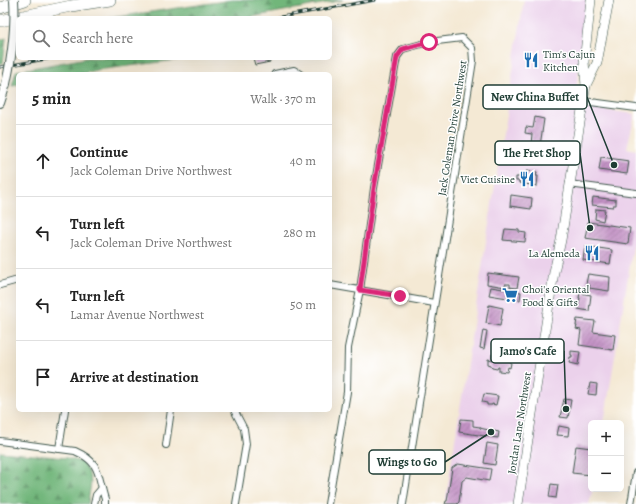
<!DOCTYPE html>
<html lang="en">
<head>
<meta charset="utf-8">
<style>
	body { margin:0; font-family:Alegreya,serif; background:#f2f2f2; color:#222 }
	.controls { position:absolute; right:12px; bottom:12px; display:grid; overflow:hidden; border-radius:6px; box-shadow:0 4px 16px #0002 }
	.controls button { width:36px; height:36px; display:grid; place-items:center; padding:0; border:0; border-bottom:1px solid #e0e0e0; background:#fff; color:#222; font:20px sans-serif }
	.stop { position:absolute; width:12px; height:12px; margin:-9px; border:3px solid #db2777; border-radius:50%; background:#fff }
	.stop.end { background:#db2777; border-color:#fff; box-shadow:0 1px 4px #0008 }
	.list { margin:0; padding:0; list-style:none }
	h2 { display:flex; justify-content:space-between; align-items:center; height:52px; margin:0; padding:0 16px; font-size:17px }
	h2 small { font-size:13px; font-weight:400; color:#767676 }
	.list li { display:grid; grid-template-columns:26px 1fr auto; gap:12px; align-items:center; box-sizing:border-box; height:72px; padding:0 16px; border-top:1px solid #e0e0e0 }
	.list b { display:block; font-size:15px; white-space:nowrap }
	.list p { margin:0; font-size:13px; white-space:nowrap; color:#767676 }
	.list em { font-size:13px; font-style:normal; color:#767676 }
	.icon { flex:none; width:22px; height:22px; fill:none; stroke:currentColor; stroke-width:2; stroke-linecap:round; stroke-linejoin:round }
	.map { position:relative; flex:none; width:636px; height:504px; overflow:hidden }
	.search { position:absolute; background:#fff; box-shadow:0 4px 16px #0002; left:16px; top:16px; width:316px; height:44px; display:flex; align-items:center; gap:10px; box-sizing:border-box; padding:0 14px; border-radius:6px; color:#767676; font-size:15px }
	.panel { position:absolute; background:#fff; box-shadow:0 4px 16px #0002; left:16px; top:72px; width:316px; height:340px; border-radius:6px }
	.map>svg:first-child { display:block }
	.built { fill:#ebd1eb }
	.forest { fill:url(#forest-firs); stroke:#487a57 }
	.building { fill:url(#building-hatch) }
	.lines { fill:none; stroke-linecap:round; stroke-linejoin:round }
	.street-casing { stroke:#3f574c; stroke-width:8 }
	.secondary-casing { stroke:#3f574c; stroke-width:10 }
	.primary-casing { stroke:#3f574c; stroke-width:10 }
	.highway-casing { stroke:#3f574c; stroke-width:12 }
	.street { stroke:#fff; stroke-width:6 }
	.secondary { stroke:#fff; stroke-width:8 }
	.primary { stroke:#fff; stroke-width:9 }
	.highway { stroke:#fff; stroke-width:11 }
	.rail-casing { stroke:#1f3d34; stroke-width:3 }
	.rail { stroke:#fff; stroke-width:1.5; stroke-dasharray:4.5; stroke-linecap:butt }
	.secondary-bridge-casing { stroke:#3f574c; stroke-width:10; stroke-linecap:butt }
	.secondary-bridge { stroke:#fff; stroke-width:8 }
	.route { stroke:#db2777; stroke-width:5 }
	.labels { text-anchor:middle; stroke-width:3; stroke-linejoin:round; paint-order:stroke }
	.poi-label { font-size:11px; fill:#1f3d34; stroke:#fff; text-anchor:start }
	.street-label { font-size:11px; fill:#1f3d34; stroke:#fff }
	.leader { fill:none; stroke:#1f3d34; stroke-width:1.5 }
	.callout-dot { fill:#1f3d34; stroke:#fff; stroke-width:1.5 }
	.callout { fill:#fff; stroke:#1f3d34; stroke-width:1.5 }
	.callout-label { font-size:12px; text-anchor:middle; font-weight:bold; fill:#1f3d34 }
</style>
</head>
<body>
<div class="map">
<svg width="636" height="504" viewBox="0 0 636 504">
	<defs>
		<pattern id="forest-firs" width="22" height="20" patternUnits="userSpaceOnUse"><rect width="22" height="20" fill="#71b67a"/><path d="M5 1l3.5 6h-7zM16 11l3.5 6h-7z" fill="#5c9565"/></pattern>
		<pattern id="building-hatch" width="6" height="6" patternUnits="userSpaceOnUse"><rect width="6" height="6" fill="#c392c5"/><path d="M-1 1l2-2M0 6l6-6M5 7l2-2" fill="none" stroke="#9e78a1"/></pattern>
	</defs>
	<rect width="100%" height="100%" fill="#fff"/>
	<filter id="ink" filterUnits="userSpaceOnUse"><feTurbulence type="fractalNoise" baseFrequency=".025" numOctaves="2"/><feDisplacementMap in="SourceGraphic" scale="8" xChannelSelector="R" yChannelSelector="G"/><feConvolveMatrix kernelMatrix="1 2 1 2 8 2 1 2 1" color-interpolation-filters="sRGB"/></filter>
	<filter id="wash" filterUnits="userSpaceOnUse"><feTurbulence type="fractalNoise" baseFrequency=".012" numOctaves="4" result="noise"/><feDisplacementMap in="SourceGraphic" scale="16" xChannelSelector="R" yChannelSelector="G"/><feGaussianBlur stdDeviation="0.9" result="paint"/><feColorMatrix in="noise" values="0 0 0 0 0 0 0 0 0 0 0 0 0 0 0 0 0 1.4 0 .05"/><feComposite in="paint" operator="in"/></filter>
	<g filter="url(#wash)">
		<rect width="100%" height="100%" fill="#f4e9d4"/>
		<polygon class="built" points="524,0 588,0 574,106 635,114 627,148 636,150 636,228 604,423 591,423 591,489 593,489 589,504 445,504"/>
		<g class="forest">
			<polygon points="232,0 343,0 246,18 110,18"/>
			<polygon points="6,38 3,63 0,64 0,40"/>
			<polygon points="87,58 177,58 177,60 96,70 82,74 18,74 18,85 12,86 16,71"/>
			<polygon points="0,452 67,458 81,462 88,471 91,482 88,504 0,504"/>
		</g>
		<g id="blocks">
			<g class="building">
				<polygon points="253,58 269,58 270,62 255,65"/>
				<polygon points="535,117 544,119 540,146 531,144 532,134 525,133 526,127 533,128"/>
				<polygon points="601,157 629,161 627,174 599,170"/>
				<polygon points="527,171 537,172 536,176 538,176 537,186 519,183 519,181 516,181 516,177 520,177 520,175 526,175"/>
				<polygon points="511,195 532,198 531,209 510,206"/>
				<polygon points="593,197 616,200 616,205 613,205 613,207 592,205"/>
				<polygon points="596,209 605,210 603,221 595,219"/>
				<polygon points="588,222 630,228 628,244 585,238"/>
				<polygon points="505,229 519,230 519,232 526,233 525,242 503,240"/>
				<polygon points="585,246 612,250 610,264 583,260"/>
				<polygon points="488,273 519,277 517,288 510,287 510,284 505,284 505,287 487,284"/>
				<polygon points="588,274 610,277 609,291 589,288 590,285 586,284"/>
				<polygon points="491,287 521,292 520,300 489,295"/>
				<polygon points="580,293 591,295 589,311 578,309 580,298 579,298"/>
				<polygon points="489,305 503,308 500,326 486,323"/>
				<polygon points="577,319 595,321 593,332 615,335 613,350 579,345 581,330 576,329 577,326 576,326"/>
				<polygon points="483,330 487,331 484,349 480,348"/>
				<polygon points="571,351 580,352 578,365 569,363 570,357 572,357 572,355 571,355"/>
				<polygon points="492,354 509,357 508,361 509,362 511,363 510,368 508,367 507,372 499,371 499,367 498,367 497,369 492,368 491,365 488,364 488,359 492,360"/>
				<polygon points="590,383 597,384 596,395 588,394"/>
				<polygon points="484,394 498,396 496,405 492,404 492,405 487,405 487,403 482,402"/>
				<polygon points="564,399 571,400 568,418 560,417"/>
				<polygon points="461,419 473,420 473,426 480,427 480,428 484,429 499,432 498,438 459,432"/>
				<polygon points="559,426 569,428 568,436 557,435"/>
				<polygon points="487,443 498,445 495,465 484,463"/>
				<polygon points="576,446 591,448 591,475 572,473"/>
				<polygon points="458,464 491,469 489,481 467,477 462,481 459,502 457,504 445,504 446,501 447,501 452,468"/>
				<polygon points="551,484 558,485 556,498 549,497"/>
			</g>
		</g>
	</g>
	<g filter="url(#ink)">
		<use href="#blocks" fill-opacity="0" stroke="#3f574c" stroke-width="1"/>
		<g class="lines">
			<defs>
				<g id="street">
					<polyline points="275,74 294,70 300,74"/>
					<polyline points="583,101 636,108"/>
					<polyline points="569,184 636,193"/>
					<polyline points="0,285 18,280"/>
					<polyline points="330,285 400,297 434,303"/>
					<polyline points="234,410 244,429 246,444 236,504"/>
					<path d="M0 441 75 451C102 463 97 475 105 499V504"/>
					<polyline points="166,445 171,410"/>
					<polyline points="59,449 65,410"/>
					<polyline points="94,504 96,495 102,488"/>
					<polyline points="328,504 347,392 348,348 360,290 374,188 397,57 403,49 429,42 462,38 472,48 473,61 403,504"/>
					<polyline points="631,504 636,473"/>
				</g>
				<polyline id="secondary" points="0,103 6,84"/>
				<g id="primary">
					<polyline points="586,85 597,63 609,0"/>
					<polyline points="518,504 554,272 561,240 586,85 584,62 591,0"/>
				</g>
				<g id="highway">
					<polyline points="0,8 25,0"/>
					<polyline points="0,21 71,6 110,0"/>
				</g>
			</defs>
			<use href="#street" class="street-casing"/>
			<use href="#secondary" class="secondary-casing"/>
			<use href="#primary" class="primary-casing"/>
			<use href="#highway" class="highway-casing"/>
			<use href="#street" class="street"/>
			<use href="#secondary" class="secondary"/>
			<use href="#primary" class="primary"/>
			<use href="#highway" class="highway"/>
			<defs>
				<g id="rail">
					<polyline points="275,18 375,0"/>
					<polyline points="0,67 52,58"/>
				</g>
			</defs>
			<use href="#rail" class="rail-casing"/>
			<use href="#rail" class="rail"/>
			<defs>
				<path id="secondary-bridge" d="M6 84C12 56 16 29 14 0"/>
			</defs>
			<use href="#secondary-bridge" class="secondary-bridge-casing"/>
			<use href="#secondary-bridge" class="secondary-bridge"/>
		</g>
	</g>
	<g class="lines" filter="url(#ink)">
		<polyline class="route" points="400,296 360,290 374,188 397,57 403,49 429,42"/>
	</g>
	<defs>
		<symbol id="restaurant-bare" viewBox="-9 -9 18 18"><path d="M-5-6h1v4h1v-4h1v4h1v-4h1v5L-1.5 .5V6h-2V.5L-5-1ZM5-6V6H3V1.5H1.5Q1.5-4 5-6Z" fill="#1f6fb2" stroke="#fff" stroke-width="2.5" paint-order="stroke"/></symbol>
		<symbol id="supermarket-bare" viewBox="-9 -9 18 18"><path d="M-6-5.5h2.5l.6 2H6L4.5 2H-2.5L-4.4-4H-6ZM-1.5 3.2a1.3 1.3 0 1 0 .1 0ZM3 3.2a1.3 1.3 0 1 0 .1 0Z" fill="#1f6fb2" stroke="#fff" stroke-width="2.5" paint-order="stroke"/></symbol>
	</defs>
	<g fill-rule="evenodd">
		<use href="#restaurant-bare" x="520" y="49" width="22" height="22"/>
		<use href="#restaurant-bare" x="516" y="168" width="22" height="22"/>
		<use href="#restaurant-bare" x="581" y="242" width="22" height="22"/>
		<use href="#supermarket-bare" x="499" y="284" width="22" height="22"/>
	</g>
	<g class="labels">
		<g class="poi-label">
			<text x="543" y="58">Tim's Cajun<tspan x="543" dy="13">Kitchen</tspan></text>
			<text x="515" y="183" text-anchor="end">Viet Cuisine</text>
			<text x="580" y="257" text-anchor="end">La Alemeda</text>
			<text x="522" y="293">Choi's Oriental<tspan x="522" dy="13">Food &amp; Gifts</tspan></text>
		</g>
		<g class="street-label">
			<text transform="translate(452 128) rotate(-81)" y="4">Jack Coleman Drive Northwest</text>
			<text transform="translate(519 423) rotate(-81)" y="4">Jordan Lane Northwest</text>
		</g>
	</g>
	<path class="leader" d="M614 165L587 97M590 228L580 153M566 409L564 351M491 432L445 462"/>
	<g class="callout-dot">
		<circle cx="614" cy="165" r="4"/>
		<circle cx="590" cy="228" r="4"/>
		<circle cx="566" cy="409" r="4"/>
		<circle cx="491" cy="432" r="4"/>
	</g>
	<g class="callout">
		<rect x="483" y="85" width="104" height="24" rx="4"/>
		<rect x="495" y="141" width="85" height="24" rx="4"/>
		<rect x="491" y="339" width="73" height="24" rx="4"/>
		<rect x="369" y="450" width="76" height="24" rx="4"/>
	</g>
	<g class="callout-label">
		<text x="535" y="101">New China Buffet</text>
		<text x="537" y="157">The Fret Shop</text>
		<text x="528" y="355">Jamo's Cafe</text>
		<text x="407" y="466">Wings to Go</text>
	</g>
</svg>
<div class="controls">
<button>+</button>
<button>−</button>
</div>
<div class="stop" style="left:429px;top:42px"></div>
<div class="stop end" style="left:400px;top:296px"></div>
<div class="search"><svg class="icon" aria-label="search" viewBox="0 0 24 24"><circle cx="10" cy="10" r="6"/><path d="M15 15l6 6"/></svg>Search here</div>
<section class="panel">
<h2>5 min<small>Walk · 370 m</small></h2>
<ul class="list">
<li><svg class="icon" aria-label="ahead" viewBox="0 0 24 24"><path d="M12 20V5M6 11l6-6 6 6"/></svg><div><b>Continue</b><p>Jack Coleman Drive Northwest</p></div><em>40 m</em></li>
<li><svg class="icon" aria-label="left" viewBox="0 0 24 24"><path d="M17 20v-9H6M10 6l-5 5 5 5"/></svg><div><b>Turn left</b><p>Jack Coleman Drive Northwest</p></div><em>280 m</em></li>
<li><svg class="icon" aria-label="left" viewBox="0 0 24 24"><path d="M17 20v-9H6M10 6l-5 5 5 5"/></svg><div><b>Turn left</b><p>Lamar Avenue Northwest</p></div><em>50 m</em></li>
<li><svg class="icon" aria-label="arrive" viewBox="0 0 24 24"><path d="M6 21V4h12l-3 4 3 4H6"/></svg><div><b>Arrive at destination</b></div></li>
</ul>
</section>
</div>
</body>
</html>
